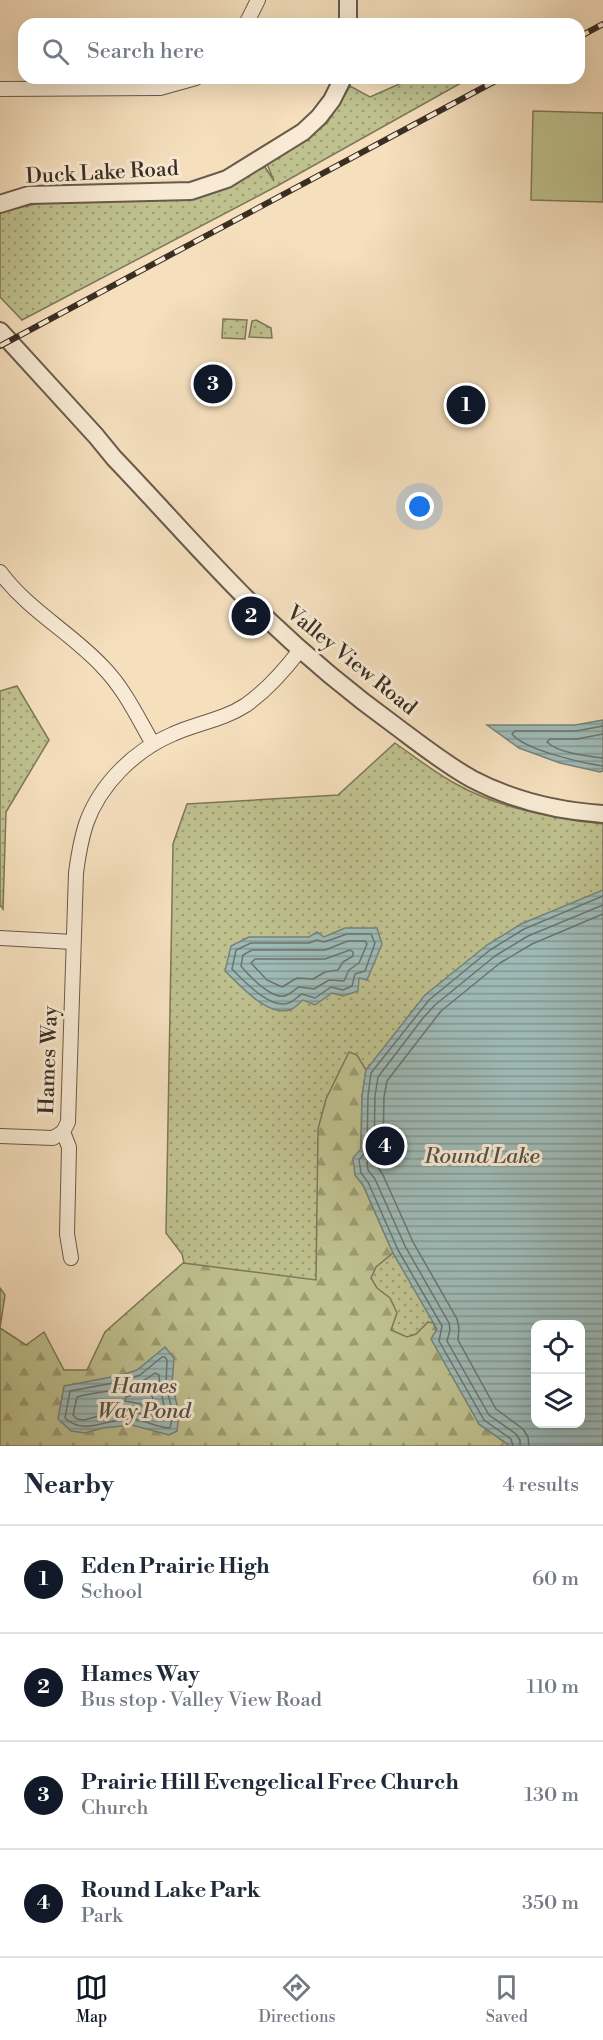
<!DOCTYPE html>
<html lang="en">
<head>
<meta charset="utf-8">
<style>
	body { margin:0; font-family:"Libre Bodoni",serif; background:#f6f6f7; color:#1f2937 }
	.controls { position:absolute; right:18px; bottom:18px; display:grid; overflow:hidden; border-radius:12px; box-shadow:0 6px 24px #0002 }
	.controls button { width:54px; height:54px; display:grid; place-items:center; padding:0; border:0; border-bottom:2px solid #e0e1e3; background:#fff; color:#1f2937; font:30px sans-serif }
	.you { position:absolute; left:420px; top:507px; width:21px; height:21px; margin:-15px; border:4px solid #fff; border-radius:50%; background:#1a73e8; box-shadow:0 0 0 9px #1a73e833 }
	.badge { display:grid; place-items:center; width:39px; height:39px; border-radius:50%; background:#111827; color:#fff; font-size:20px; font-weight:700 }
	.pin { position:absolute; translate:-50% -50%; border:3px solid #fff; box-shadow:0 2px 6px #0006 }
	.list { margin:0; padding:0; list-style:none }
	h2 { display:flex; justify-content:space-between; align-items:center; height:78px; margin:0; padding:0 24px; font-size:26px }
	h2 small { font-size:20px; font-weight:400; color:#747a83 }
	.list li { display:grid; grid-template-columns:39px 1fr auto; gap:18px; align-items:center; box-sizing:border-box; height:108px; padding:0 24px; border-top:2px solid #e0e1e3 }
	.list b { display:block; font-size:22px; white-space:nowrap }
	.list p { margin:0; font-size:20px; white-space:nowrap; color:#747a83 }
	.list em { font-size:20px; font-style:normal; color:#747a83 }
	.icon { flex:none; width:33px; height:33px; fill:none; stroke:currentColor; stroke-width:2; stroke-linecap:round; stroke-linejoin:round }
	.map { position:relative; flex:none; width:603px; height:1446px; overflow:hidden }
	.search { position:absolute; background:#fff; box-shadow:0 6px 24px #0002; left:18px; right:18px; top:18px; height:66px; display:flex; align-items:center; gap:15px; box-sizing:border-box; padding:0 21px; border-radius:18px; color:#747a83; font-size:22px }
	.sheet { height:510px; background:#fff }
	nav { display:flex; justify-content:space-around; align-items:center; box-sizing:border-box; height:84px; border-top:2px solid #e0e1e3; background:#fff; font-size:16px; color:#747a83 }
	nav a { display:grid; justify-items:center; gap:3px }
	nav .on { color:#111827 }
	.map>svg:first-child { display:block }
	.grass { fill:url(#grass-dots); stroke:#7d7859; stroke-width:1.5; fill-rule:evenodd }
	.forest { fill:url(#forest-firs); stroke:#7d7859; stroke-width:1.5 }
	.pitch { fill:#bfc18f; stroke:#7d7859; stroke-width:1.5 }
	.water { fill:url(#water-rules); stroke:#76837c; stroke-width:1.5; fill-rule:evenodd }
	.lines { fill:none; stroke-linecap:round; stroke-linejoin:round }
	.shore { stroke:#6c746e; stroke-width:1.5 }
	.minor-casing { stroke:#6a5a4a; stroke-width:16 }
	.tertiary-casing { stroke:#6a5a4a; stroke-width:20 }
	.minor { stroke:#f8ead4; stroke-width:14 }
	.tertiary { stroke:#f8ead4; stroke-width:16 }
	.rail-casing { stroke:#3b2e23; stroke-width:6 }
	.rail { stroke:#f8ead4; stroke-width:4; stroke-dasharray:11; stroke-linecap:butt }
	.labels { text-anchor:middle; stroke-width:6; stroke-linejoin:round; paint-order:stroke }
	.street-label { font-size:21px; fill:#3b2e23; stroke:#f8ead4 }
	.water-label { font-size:22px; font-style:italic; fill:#545148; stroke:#f8ead4 }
</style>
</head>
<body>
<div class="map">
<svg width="603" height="1446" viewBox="0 0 603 1446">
	<defs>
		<pattern id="grass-dots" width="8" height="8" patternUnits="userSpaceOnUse" patternTransform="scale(1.5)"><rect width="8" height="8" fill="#bfc18f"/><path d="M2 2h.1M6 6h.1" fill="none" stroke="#9c9d74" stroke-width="1.8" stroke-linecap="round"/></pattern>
		<pattern id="forest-firs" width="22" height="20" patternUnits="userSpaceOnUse" patternTransform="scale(1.5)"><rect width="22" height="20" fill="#bfc18f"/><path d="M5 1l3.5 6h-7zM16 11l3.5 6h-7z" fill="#9c9d74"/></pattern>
		<pattern id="water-rules" width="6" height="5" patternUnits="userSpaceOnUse" patternTransform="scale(1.5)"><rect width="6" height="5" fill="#9ebbb8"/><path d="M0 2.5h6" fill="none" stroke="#829895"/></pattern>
	</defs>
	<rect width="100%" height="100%" fill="#f5dfbd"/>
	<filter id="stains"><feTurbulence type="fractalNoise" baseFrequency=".00333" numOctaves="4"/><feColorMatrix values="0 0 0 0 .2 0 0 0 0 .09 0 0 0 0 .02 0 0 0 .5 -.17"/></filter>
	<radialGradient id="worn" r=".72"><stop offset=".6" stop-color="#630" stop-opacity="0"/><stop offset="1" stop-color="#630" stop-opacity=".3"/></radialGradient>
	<g class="grass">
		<polygon points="413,78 470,78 277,186 22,320 0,297 0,212 45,202 188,199 265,167 274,181 267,164 327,123 350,86 370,97"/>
		<polygon points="223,319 247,320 245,339 222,338"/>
		<polygon points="256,320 271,328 272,338 249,337 252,321"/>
		<polygon points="17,686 49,740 6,812 3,909 0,905 0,691"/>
		<path d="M395 743C415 757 434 772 456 784 501 809 553 818 603 824V1446H226L182 1254 166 1233 173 844 187 804 338 795ZM536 1324H580V1424H536Z"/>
	</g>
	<polygon class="forest" points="349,1052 357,1055 366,1070 362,1096 361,1149 355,1175 363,1185 393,1253 376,1267 371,1278 377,1288 390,1298 397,1313 391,1330 407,1337 416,1334 428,1322 433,1323 479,1424 510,1446 0,1446 0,1288 5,1295 0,1328 26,1345 44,1332 64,1370 87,1370 105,1332 183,1263 316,1280 318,1129 326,1099"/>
	<polygon class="pitch" points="533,111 603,113 603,202 531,200"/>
	<g class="water">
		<polygon points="603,720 603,771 600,772 560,763 519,748 487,725 575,725"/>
		<path d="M603 890V1446H510L479 1424 431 1339 437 1329 393 1253 363 1185 355 1175 353 1158 361 1149 362 1096 366 1070 425 995 487 945 521 924ZM580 1324V1424H536V1324Z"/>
		<path d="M345 928H377L382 944 367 980 359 978 358 991 343 996 332 993 315 1005 303 1000C300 1002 296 1007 292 1009 269 1019 241 986 225 971L231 946 249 937H309L317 932 324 937Z"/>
		<polygon points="165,1347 174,1358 172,1384 179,1413 177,1431 169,1435 132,1425 103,1428 85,1433 71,1431 58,1419 64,1386 122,1375 137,1370"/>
	</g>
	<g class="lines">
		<g class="shore">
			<path d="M603 726 576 731H515L512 734C525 750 582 763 603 766"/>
			<path d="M603 734 577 739H550L547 742C558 753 587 756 603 758"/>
			<path d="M347 934H371L375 943 365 971 355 974 352 986 343 990 331 987 315 998 302 994C298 996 295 1000 291 1002 272 1012 244 981 232 969L236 950 251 943H309L317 940 324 942Z"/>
			<path d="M348 941H365L367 944 359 963 349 970 344 981 329 980 314 989 299 987C295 989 292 993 287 995 274 1002 249 976 241 966L243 955 252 950H325Z"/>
			<polygon points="350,950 353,952 353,956 343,962 338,970 325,972 313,979 297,978 282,987 267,980 251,963 255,959 325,959"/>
			<path d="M162 1357H165L167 1360 166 1385 173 1414 170 1428C157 1428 145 1420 133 1419 108 1417 85 1437 65 1418L70 1391 124 1381 140 1375Z"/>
			<path d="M155 1373 159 1375C159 1388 167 1410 164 1419L133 1412 102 1415 84 1420 77 1419 73 1415 77 1397C105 1390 132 1391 155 1373Z"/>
			<path d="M148 1390C152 1392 155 1403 152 1406L125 1401 126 1397Z"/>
			<polyline points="513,1446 511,1439 484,1420 439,1341 442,1326 398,1250 368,1182 361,1173 359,1160 367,1150 368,1096 371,1073 429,1000 490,950 524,929 603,896"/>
			<polyline points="520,1446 520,1440 516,1434 489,1415 447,1341 450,1330 449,1323 405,1246 375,1179 368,1170 367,1163 374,1150 375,1096 378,1077 423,1018 435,1005 495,956 528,936 603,905"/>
			<polyline points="529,1446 528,1437 523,1429 496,1409 458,1340 459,1328 457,1319 413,1242 383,1175 378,1167 383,1151 384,1097 387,1081 441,1011 500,963 532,944 603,914"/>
		</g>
		<defs>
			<g id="minor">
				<polyline points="246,24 258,0"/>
				<polyline points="0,89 160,88 196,78"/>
				<path d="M0 572C28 610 70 632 102 666 124 688 138 718 153 744"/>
				<polyline points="0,938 73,942"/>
				<polyline points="0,1136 53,1138 63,1132"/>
				<path d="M71 1258 67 1234 69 1147 63 1132 68 1122 76 873C78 857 81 840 86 824 100 784 135 750 173 734 197 723 223 720 246 705 267 690 284 671 300 650"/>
			</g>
			<g id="tertiary">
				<polyline points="348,0 348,24"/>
				<polyline points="0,204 29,195 191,191 227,179 303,132 319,117 332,100 343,78"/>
				<path d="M0 331 96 436 114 458C164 510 212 566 264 616 306 656 350 693 397 727 421 745 445 764 472 779 512 800 558 811 603 814"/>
			</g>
		</defs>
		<use href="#minor" class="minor-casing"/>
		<use href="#tertiary" class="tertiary-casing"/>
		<use href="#minor" class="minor"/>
		<use href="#tertiary" class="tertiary"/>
		<defs>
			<g id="rail">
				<polyline points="579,37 603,24"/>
				<polyline points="0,346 501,78"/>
			</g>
		</defs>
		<use href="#rail" class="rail-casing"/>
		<use href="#rail" class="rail"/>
	</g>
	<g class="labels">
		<g class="street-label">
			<text transform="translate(102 172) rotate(-3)" y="7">Duck Lake Road</text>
			<text transform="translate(352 660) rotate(39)" y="7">Valley View Road</text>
			<text transform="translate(48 1060) rotate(-88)" y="7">Hames Way</text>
		</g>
		<g class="water-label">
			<text x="482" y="1163">Round Lake</text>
			<text x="144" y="1393">Hames<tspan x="144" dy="25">Way Pond</tspan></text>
		</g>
	</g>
	<rect width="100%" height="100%" filter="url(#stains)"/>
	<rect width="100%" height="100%" fill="url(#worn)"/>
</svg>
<div class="controls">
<button><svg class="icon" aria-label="locate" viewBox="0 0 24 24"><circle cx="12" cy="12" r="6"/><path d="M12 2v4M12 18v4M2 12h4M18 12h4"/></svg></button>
<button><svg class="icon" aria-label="layers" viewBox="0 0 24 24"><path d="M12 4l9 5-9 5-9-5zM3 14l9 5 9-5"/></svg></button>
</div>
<div class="you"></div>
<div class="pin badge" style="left:466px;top:405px">1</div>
<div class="pin badge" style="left:251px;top:616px">2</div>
<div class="pin badge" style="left:213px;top:384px">3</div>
<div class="pin badge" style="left:385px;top:1146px">4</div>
<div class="search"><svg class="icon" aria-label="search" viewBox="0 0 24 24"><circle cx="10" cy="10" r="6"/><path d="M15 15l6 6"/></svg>Search here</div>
</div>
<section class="sheet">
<h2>Nearby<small>4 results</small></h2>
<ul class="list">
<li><span class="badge">1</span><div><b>Eden Prairie High</b><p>School</p></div><em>60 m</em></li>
<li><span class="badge">2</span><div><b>Hames Way</b><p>Bus stop · Valley View Road</p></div><em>110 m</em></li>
<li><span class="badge">3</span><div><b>Prairie Hill Evengelical Free Church</b><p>Church</p></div><em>130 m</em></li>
<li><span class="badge">4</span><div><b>Round Lake Park</b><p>Park</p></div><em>350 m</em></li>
</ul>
</section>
<nav>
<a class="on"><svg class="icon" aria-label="map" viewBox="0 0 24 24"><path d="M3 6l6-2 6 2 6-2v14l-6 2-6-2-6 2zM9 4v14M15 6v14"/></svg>Map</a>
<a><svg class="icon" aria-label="directions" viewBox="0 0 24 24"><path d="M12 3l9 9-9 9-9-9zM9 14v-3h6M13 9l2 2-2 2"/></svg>Directions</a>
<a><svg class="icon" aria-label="saved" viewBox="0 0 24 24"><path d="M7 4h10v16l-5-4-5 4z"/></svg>Saved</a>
</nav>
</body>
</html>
